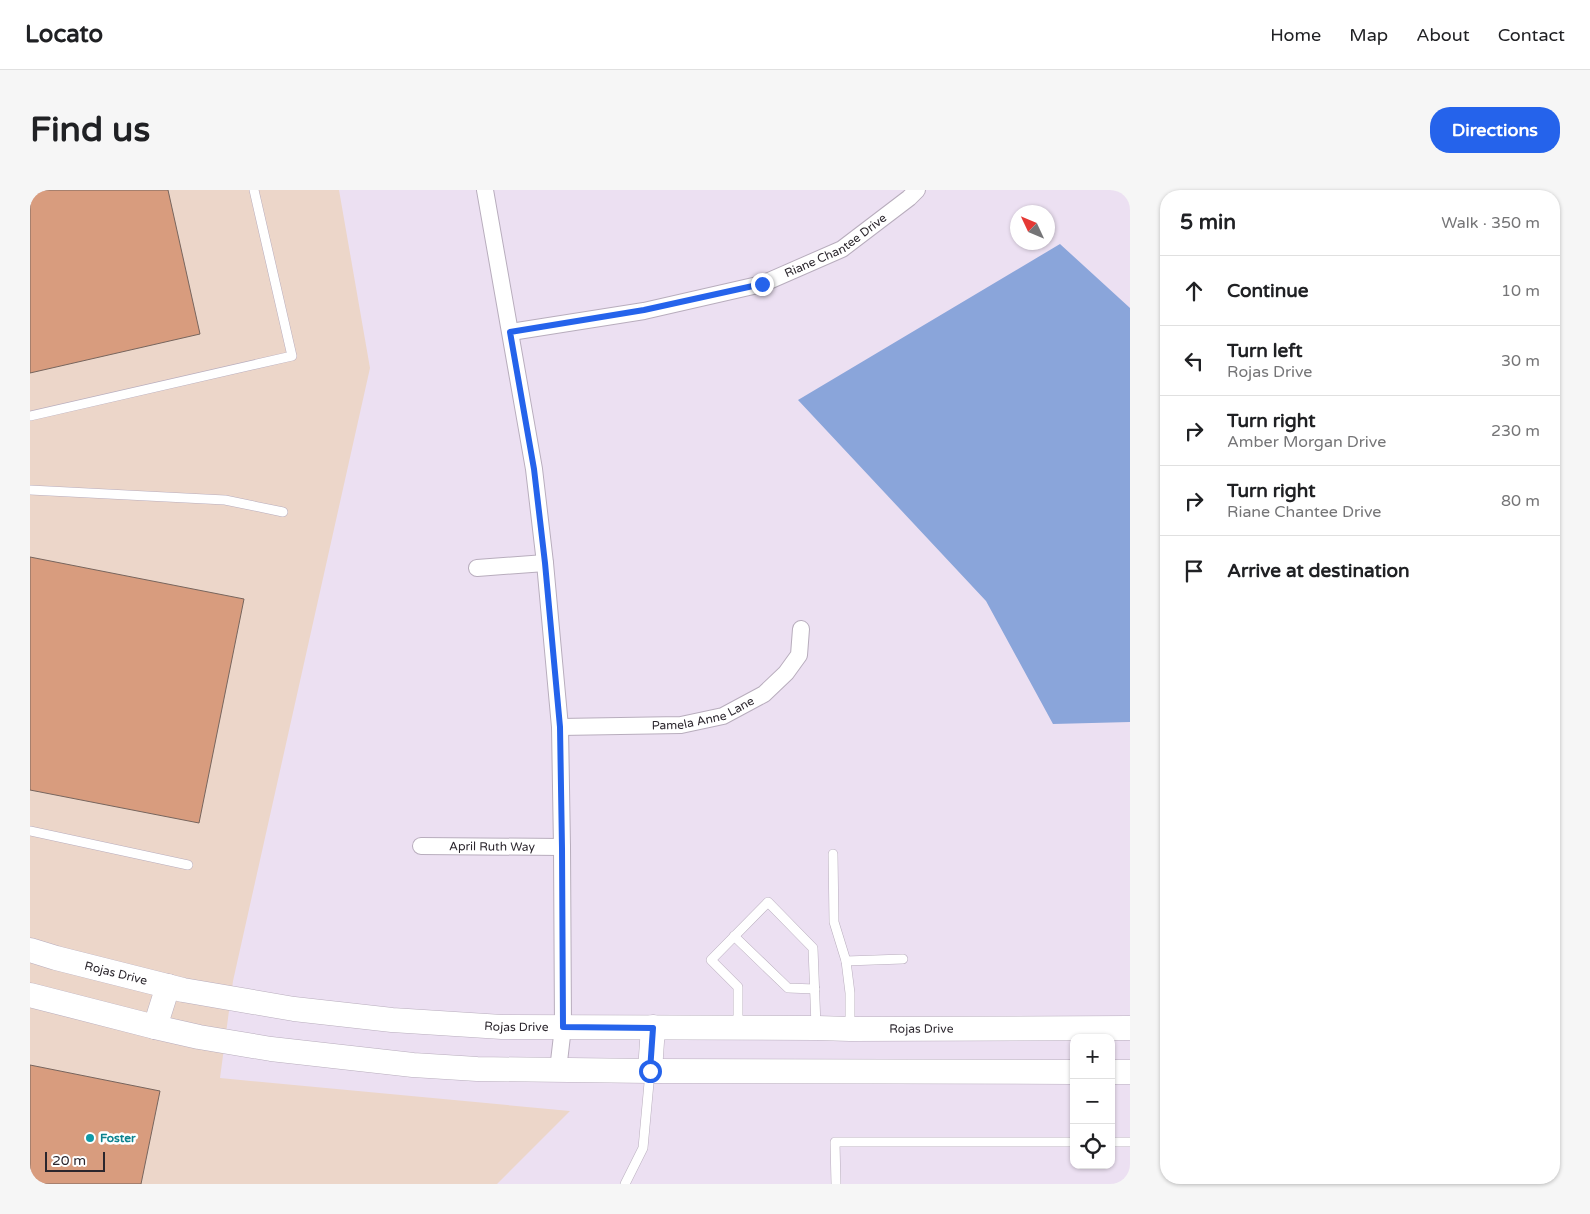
<!DOCTYPE html>
<html lang="en">
<head>
<meta charset="utf-8">
<style>
	body { margin:0; font-family:"Varela Round",sans-serif; background:#f6f6f6; color:#202124 }
	.controls { position:absolute; right:15px; bottom:15px; display:grid; overflow:hidden; border-radius:10px; box-shadow:0 1px 4px #0004 }
	.controls button { width:45px; height:45px; display:grid; place-items:center; padding:0; border:0; border-bottom:1px solid #e0e0e0; background:#fff; color:#202124; font:25px sans-serif }
	.compass { position:absolute; left:980px; top:15px; width:45px; height:45px; border-radius:50%; background:#fff; box-shadow:0 1px 4px #0004; rotate:314deg }
	.scale { position:absolute; left:15px; bottom:12px; width:60px; box-sizing:border-box; padding-left:5px; border:2px solid #2b262d; border-top:0; font-size:14px; line-height:18px; white-space:nowrap; color:#2b262d; -webkit-text-stroke:4px #fff; paint-order:stroke }
	.stop { position:absolute; width:15px; height:15px; margin:-11px; border:4px solid #2563eb; border-radius:50%; background:#fff }
	.stop.end { background:#2563eb; border-color:#fff; box-shadow:0 1px 5px #0008 }
	.list { margin:0; padding:0; list-style:none }
	h2 { display:flex; justify-content:space-between; align-items:center; height:65px; margin:0; padding:0 20px; font-size:21px }
	h2 small { font-size:16px; font-weight:400; color:#757577 }
	.list li { display:grid; grid-template-columns:32px 1fr auto; gap:15px; align-items:center; box-sizing:border-box; height:70px; padding:0 20px; border-top:1px solid #e0e0e0 }
	.list b { display:block; font-size:19px; white-space:nowrap }
	.list p { margin:0; font-size:16px; white-space:nowrap; color:#757577 }
	.list em { font-size:16px; font-style:normal; color:#757577 }
	.icon { flex:none; width:28px; height:28px; fill:none; stroke:currentColor; stroke-width:2; stroke-linecap:round; stroke-linejoin:round }
	.map { position:relative; flex:none; width:1100px; height:994px; overflow:hidden; border-radius:20px }
	header { display:flex; align-items:center; gap:30px; box-sizing:border-box; height:70px; padding:0 25px; background:#fff; border-bottom:1px solid #e0e0e0 }
	header strong { font-size:24px }
	nav { display:flex; gap:28px; margin-inline-start:auto; font-size:18px }
	.intro { display:flex; align-items:center; justify-content:space-between; box-sizing:border-box; height:120px; padding:0 30px }
	h1 { margin:0; font-size:35px }
	.button { padding:12px 22px; border-radius:20px; background:#2563eb; color:#fff; font-size:18px; font-weight:700 }
	main { display:flex; gap:30px; padding:0 30px }
	aside { flex:1; background:#fff; border-radius:20px; box-shadow:0 1px 4px #0004 }
	.map>svg:first-child { display:block }
	.commercial { fill:#ecd6c9 }
	.water { fill:#8aa5da }
	.building { fill:#d89c7e; stroke:#77655d }
	.lines { fill:none; stroke-linecap:round; stroke-linejoin:round }
	.service-casing { stroke:#b8adbd; stroke-width:10 }
	.minor-casing { stroke:#b8adbd; stroke-width:18 }
	.secondary-casing { stroke:#b8adbd; stroke-width:25 }
	.service { stroke:#fff; stroke-width:9 }
	.minor { stroke:#fff; stroke-width:16 }
	.secondary { stroke:#fff; stroke-width:24 }
	.route { stroke:#2563eb; stroke-width:6 }
	.culture-dot { fill:#0f9aa8; stroke:#fff; stroke-width:2 }
	.labels { text-anchor:middle; stroke-width:5; stroke-linejoin:round; paint-order:stroke }
	.street-label { font-size:12px; fill:#2b262d; stroke:#fff }
	.culture-label { font-size:12px; font-weight:bold; fill:#0d838f; stroke:#fff; text-anchor:start }
</style>
</head>
<body>
<header>
<strong>Locato</strong>
<nav><a>Home</a><a>Map</a><a>About</a><a>Contact</a></nav>
</header>
<div class="intro"><h1>Find us</h1><a class="button">Directions</a></div>
<main>
<div class="map">
<svg width="1100" height="994" viewBox="0 0 1100 994">
	<rect width="100%" height="100%" fill="#ece0f2"/>
	<polygon class="commercial" points="0,0 309,0 340,178 203,791 190,888 540,921 467,994 0,994"/>
	<polygon class="water" points="1030,54 1100,118 1100,532 1023,534 956,411 768,210"/>
	<g class="building">
		<polygon points="0,0 138,0 170,144 0,183"/>
		<polygon points="0,367 214,409 169,633 0,600"/>
		<polygon points="0,875 130,901 111,994 0,994"/>
	</g>
	<g class="lines">
		<defs>
			<g id="service">
				<polyline points="0,226 262,166 224,0"/>
				<polyline points="0,300 195,310 253,322"/>
				<polyline points="0,641 158,675"/>
				<polyline points="803,664 804,732 816,771 820,803 820,839"/>
				<polyline points="704,746 758,798 785,799"/>
				<polyline points="816,771 873,769"/>
				<polyline points="708,837 708,797 681,770 738,712 783,758 786,836"/>
				<polyline points="1081,952 1100,952"/>
				<polyline points="595,994 613,958 620,882"/>
				<polyline points="806,994 805,952 1044,952"/>
			</g>
			<g id="minor">
				<polyline points="455,0 504,279 515,373 530,537 532,657 533,837 528,880"/>
				<path id="s1" d="M481 142 614 121 732 94 812 59 879 8 887 0"/>
				<polyline points="447,378 515,373"/>
				<path id="s2" d="M530 537 651 535 693 526 734 504 756 483 769 465 771 439"/>
				<path id="s3" d="M391 656 532 657"/>
			</g>
			<g id="secondary">
				<path id="s4" d="M0 760 26 768 153 800 264 819 362 830 472 837 787 838 820 839 1100 838"/>
				<polyline points="0,805 125,837 169,847 241,859 383,875 447,879 620,881 1044,882"/>
				<polyline points="125,837 138,796"/>
				<polyline points="620,881 623,837"/>
				<polyline points="1081,882 1100,882"/>
			</g>
		</defs>
		<use href="#service" class="service-casing"/>
		<use href="#minor" class="minor-casing"/>
		<use href="#secondary" class="secondary-casing"/>
		<use href="#service" class="service"/>
		<use href="#minor" class="minor"/>
		<use href="#secondary" class="secondary"/>
	</g>
	<g class="lines">
		<polyline class="route" points="620,881 623,838 533,837 532,658 530,537 515,373 504,279 480,142 614,120 732,94"/>
	</g>
	<circle class="culture-dot" cx="60" cy="948" r="5"/>
	<g class="labels">
		<g class="street-label">
			<text dy="4" stroke="none"><textPath href="#s1" startOffset="339">Riane Chantee Drive</textPath></text>
			<text dy="4" stroke="none"><textPath href="#s2" startOffset="145">Pamela Anne Lane</textPath></text>
			<text dy="4" stroke="none"><textPath href="#s3" startOffset="71">April Ruth Way</textPath></text>
			<text dy="4" stroke="none"><textPath href="#s4" startOffset="89">Rojas Drive</textPath></text>
			<text dy="4" stroke="none"><textPath href="#s4" startOffset="494">Rojas Drive</textPath></text>
			<text dy="4" stroke="none"><textPath href="#s4" startOffset="899">Rojas Drive</textPath></text>
		</g>
		<g class="culture-label">
			<text x="70" y="952">Foster</text>
		</g>
	</g>
</svg>
<div class="controls">
<button>+</button>
<button>−</button>
<button><svg class="icon" aria-label="locate" viewBox="0 0 24 24"><circle cx="12" cy="12" r="6"/><path d="M12 2v4M12 18v4M2 12h4M18 12h4"/></svg></button>
</div>
<svg class="compass" viewBox="-18 -18 36 36"><path d="M0-13l5 13h-10z" fill="#e53935"/><path d="M0 13l5-13h-10z" fill="#757577"/></svg>
<div class="scale">20 m</div>
<div class="stop" style="left:620px;top:881px"></div>
<div class="stop end" style="left:732px;top:94px"></div>
</div>
<aside>
<h2>5 min<small>Walk · 350 m</small></h2>
<ul class="list">
<li><svg class="icon" aria-label="ahead" viewBox="0 0 24 24"><path d="M12 20V5M6 11l6-6 6 6"/></svg><div><b>Continue</b></div><em>10 m</em></li>
<li><svg class="icon" aria-label="left" viewBox="0 0 24 24"><path d="M17 20v-9H6M10 6l-5 5 5 5"/></svg><div><b>Turn left</b><p>Rojas Drive</p></div><em>30 m</em></li>
<li><svg class="icon" aria-label="right" viewBox="0 0 24 24"><path d="M7 20v-9h11M14 6l5 5-5 5"/></svg><div><b>Turn right</b><p>Amber Morgan Drive</p></div><em>230 m</em></li>
<li><svg class="icon" aria-label="right" viewBox="0 0 24 24"><path d="M7 20v-9h11M14 6l5 5-5 5"/></svg><div><b>Turn right</b><p>Riane Chantee Drive</p></div><em>80 m</em></li>
<li><svg class="icon" aria-label="arrive" viewBox="0 0 24 24"><path d="M6 21V4h12l-3 4 3 4H6"/></svg><div><b>Arrive at destination</b></div></li>
</ul>
</aside>
</main>
</body>
</html>
